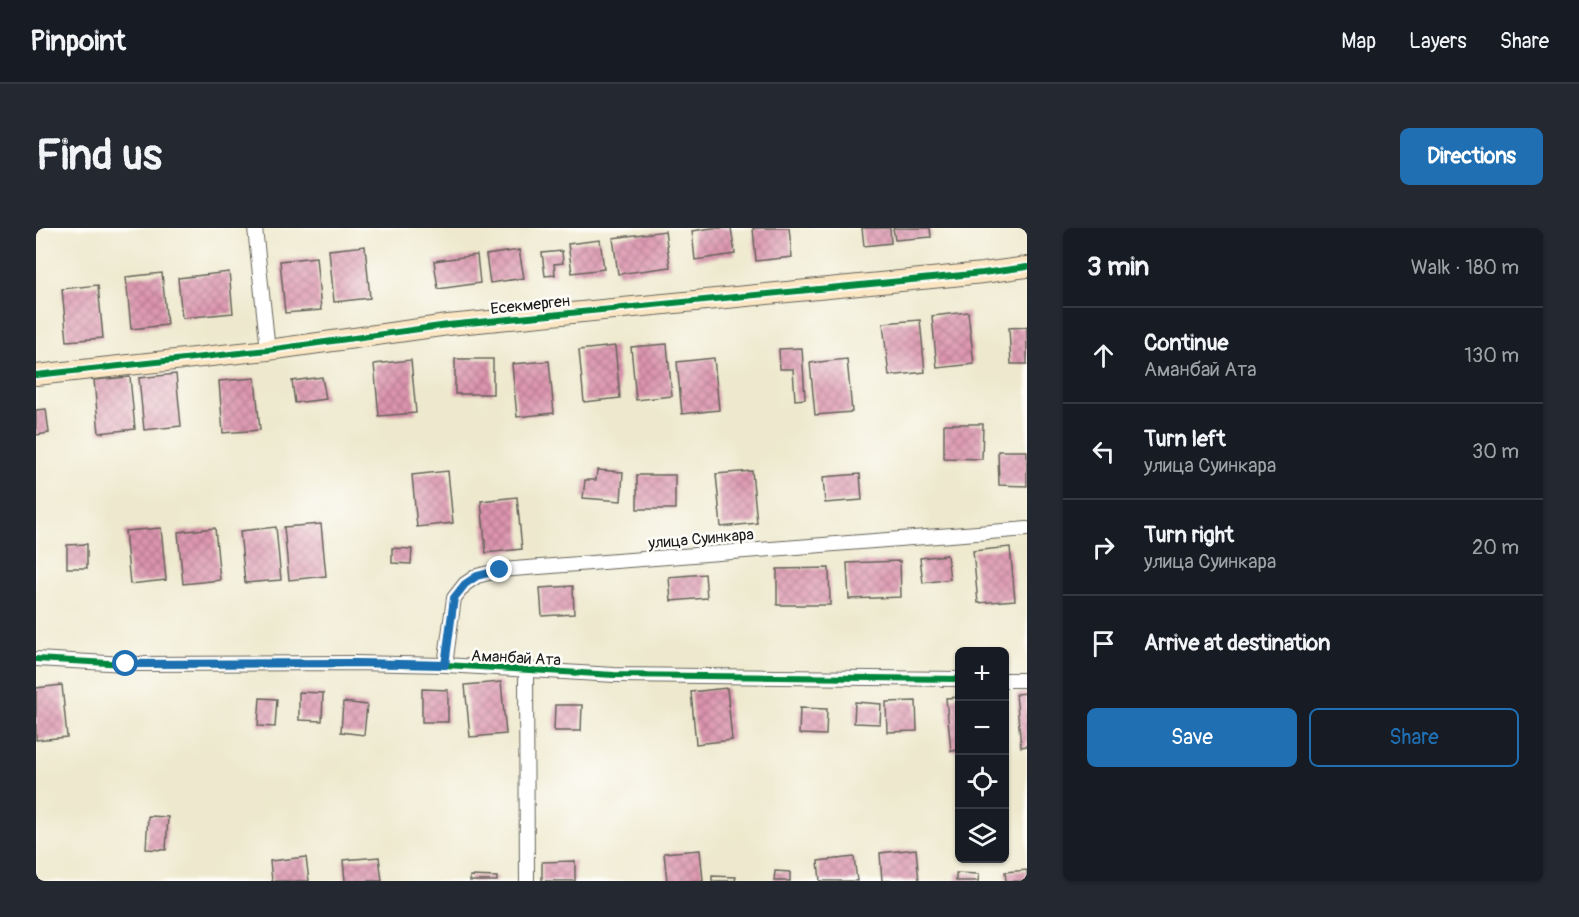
<!DOCTYPE html>
<html lang="en">
<head>
<meta charset="utf-8">
<style>
	body { margin:0; font-family:Pangolin,sans-serif; background:#242831; color:#f1f3f6 }
	.controls { position:absolute; right:18px; bottom:18px; display:grid; overflow:hidden; border-radius:9px; box-shadow:0 2px 4px #0004 }
	.controls button { width:54px; height:54px; display:grid; place-items:center; padding:0; border:0; border-bottom:2px solid #363941; background:#171b24; color:#f1f3f6; font:30px sans-serif }
	.stop { position:absolute; width:18px; height:18px; margin:-14px; border:4px solid #1f6fb2; border-radius:50%; background:#fff }
	.stop.end { background:#1f6fb2; border-color:#fff; box-shadow:0 2px 6px #0008 }
	.list { margin:0; padding:0; list-style:none }
	h2 { display:flex; justify-content:space-between; align-items:center; height:78px; margin:0; padding:0 24px; font-size:26px }
	h2 small { font-size:20px; font-weight:400; color:#9ea1a6 }
	.list li { display:grid; grid-template-columns:39px 1fr auto; gap:18px; align-items:center; box-sizing:border-box; height:96px; padding:0 24px; border-top:2px solid #363941 }
	.list b { display:block; font-size:22px; white-space:nowrap }
	.list p { margin:0; font-size:20px; white-space:nowrap; color:#9ea1a6 }
	.list em { font-size:20px; font-style:normal; color:#9ea1a6 }
	.actions { display:flex; gap:12px; padding:18px 24px }
	.actions a { flex:1; padding:14px 0; border:2px solid #1f6fb2; border-radius:9px; text-align:center; font-size:21px; color:#1f6fb2 }
	.actions .main { background:#1f6fb2; color:#fff }
	.icon { flex:none; width:33px; height:33px; fill:none; stroke:currentColor; stroke-width:2; stroke-linecap:round; stroke-linejoin:round }
	.map { position:relative; flex:none; width:991px; height:653px; overflow:hidden; border-radius:9px }
	header { display:flex; align-items:center; gap:36px; box-sizing:border-box; height:84px; padding:0 30px; background:#171b24; border-bottom:2px solid #363941 }
	header strong { font-size:28px }
	nav { display:flex; gap:33px; margin-inline-start:auto; font-size:21px }
	.intro { display:flex; align-items:center; justify-content:space-between; box-sizing:border-box; height:144px; padding:0 36px }
	h1 { margin:0; font-size:42px }
	.button { padding:15px 27px; border-radius:9px; background:#1f6fb2; color:#fff; font-size:21px; font-weight:700 }
	main { display:flex; gap:36px; padding:0 36px }
	aside { flex:1; background:#171b24; border-radius:9px; box-shadow:0 2px 4px #0004 }
	.map>svg:first-child { display:block }
	.building { fill:url(#building-cross-hatch) }
	.lines { fill:none; stroke-linecap:round; stroke-linejoin:round }
	.street-casing { stroke:#66645a; stroke-width:16 }
	.secondary-casing { stroke:#66645a; stroke-width:22 }
	.street { stroke:#fff; stroke-width:14 }
	.secondary { stroke:#fbe6c4; stroke-width:20 }
	.cycleway-casing { stroke:#fdfcf7; stroke-width:10 }
	.cycleway { stroke:#00873e; stroke-width:6 }
	.route { stroke:#1f6fb2; stroke-width:8 }
	.labels { text-anchor:middle; stroke-width:5; stroke-linejoin:round; paint-order:stroke }
	.street-label { font-size:16px; fill:#1c1c1c; stroke:#fdfcf7 }
</style>
</head>
<body>
<header>
<strong>Pinpoint</strong>
<nav><a>Map</a><a>Layers</a><a>Share</a></nav>
</header>
<div class="intro"><h1>Find us</h1><a class="button">Directions</a></div>
<main>
<div class="map">
<svg width="991" height="653" viewBox="0 0 991 653">
	<defs>
		<pattern id="building-cross-hatch" width="8" height="8" patternUnits="userSpaceOnUse" patternTransform="scale(1.5)"><rect width="8" height="8" fill="#dc94ae"/><path d="M0 0l8 8M0 8l8-8" fill="none" stroke="#b2788d"/></pattern>
	</defs>
	<rect width="100%" height="100%" fill="#fdfcf7"/>
	<filter id="ink" filterUnits="userSpaceOnUse"><feTurbulence type="fractalNoise" baseFrequency=".0167" numOctaves="2"/><feDisplacementMap in="SourceGraphic" scale="12" xChannelSelector="R" yChannelSelector="G"/><feConvolveMatrix kernelMatrix="1 2 1 2 8 2 1 2 1" color-interpolation-filters="sRGB"/></filter>
	<filter id="wash" filterUnits="userSpaceOnUse"><feTurbulence type="fractalNoise" baseFrequency=".008" numOctaves="4" result="noise"/><feDisplacementMap in="SourceGraphic" scale="24" xChannelSelector="R" yChannelSelector="G"/><feGaussianBlur stdDeviation="1.35" result="paint"/><feColorMatrix in="noise" values="0 0 0 0 0 0 0 0 0 0 0 0 0 0 0 0 0 1.4 0 .05"/><feComposite in="paint" operator="in"/></filter>
	<g filter="url(#wash)">
		<rect width="100%" height="100%" fill="#eee9ce"/>
		<g id="blocks">
			<g class="building">
				<polygon points="676,0 695,0 699,26 659,32 656,3"/>
				<polygon points="717,0 753,0 756,29 720,33"/>
				<polygon points="826,0 854,0 855,15 828,18"/>
				<polygon points="857,0 894,0 895,9 859,12"/>
				<polygon points="629,3 634,39 582,46 577,10"/>
				<polygon points="564,12 568,41 536,45 532,16"/>
				<polygon points="329,18 334,70 298,74 293,22"/>
				<polygon points="483,22 488,50 454,55 450,27"/>
				<polygon points="526,23 527,35 518,36 519,47 509,48 506,25"/>
				<polygon points="441,27 444,55 402,61 398,33"/>
				<polygon points="280,29 285,82 249,85 244,33"/>
				<polygon points="193,44 197,85 146,90 142,50"/>
				<polygon points="126,45 131,97 95,101 90,49"/>
				<polygon points="62,57 67,110 31,113 26,61"/>
				<polygon points="932,84 938,136 901,140 896,88"/>
				<polygon points="884,92 889,144 853,148 847,95"/>
				<polygon points="991,99 991,136 975,136 973,100"/>
				<polygon points="631,116 636,168 600,172 595,119"/>
				<polygon points="579,118 584,170 548,174 543,122"/>
				<polygon points="766,120 769,171 759,172 757,141 744,141 743,121"/>
				<polygon points="678,130 683,182 646,186 641,134"/>
				<rect x="419" y="131" width="38" height="35"/>
				<polygon points="811,131 816,184 779,187 774,135"/>
				<polygon points="375,132 380,185 343,188 338,136"/>
				<polygon points="513,133 518,185 481,189 476,136"/>
				<polygon points="140,146 145,198 108,202 103,150"/>
				<polygon points="94,149 99,201 63,205 58,152"/>
				<polygon points="286,149 290,171 259,175 256,153"/>
				<polygon points="219,150 224,202 187,205 183,153"/>
				<polygon points="10,181 13,205 0,207 0,182"/>
				<polygon points="908,196 947,196 946,231 908,230"/>
				<polygon points="962,223 991,223 991,258 963,257"/>
				<polygon points="561,242 587,244 585,273 547,270 549,252 560,252"/>
				<polygon points="412,243 417,295 381,299 376,247"/>
				<polygon points="716,243 721,295 685,299 680,246"/>
				<polygon points="824,246 826,272 789,275 787,249"/>
				<rect x="601" y="247" width="38" height="34"/>
				<polygon points="481,269 486,321 450,325 445,273"/>
				<polygon points="285,296 290,348 253,352 248,299"/>
				<polygon points="240,299 245,352 209,355 204,303"/>
				<polygon points="125,300 130,352 94,356 89,303"/>
				<polygon points="179,300 184,352 147,356 142,304"/>
				<polygon points="51,316 51,340 31,340 31,317"/>
				<polygon points="974,319 979,372 942,375 937,323"/>
				<polygon points="356,320 376,321 375,336 356,335"/>
				<polygon points="911,327 914,351 887,355 884,330"/>
				<polygon points="864,333 865,369 813,371 811,335"/>
				<polygon points="793,340 794,377 741,377 741,341"/>
				<polygon points="669,346 671,370 635,373 633,349"/>
				<polygon points="537,358 538,386 506,388 504,360"/>
				<polygon points="465,454 470,506 434,509 429,457"/>
				<polygon points="26,457 31,509 0,512 0,460"/>
				<polygon points="691,460 696,512 660,516 655,464"/>
				<polygon points="386,461 412,462 412,494 386,494"/>
				<polygon points="263,464 287,465 286,493 263,492"/>
				<polygon points="991,465 991,518 985,519 980,466"/>
				<polygon points="924,469 924,522 915,523 910,470"/>
				<polygon points="224,470 241,471 239,499 222,498"/>
				<polygon points="880,473 881,503 851,504 850,474"/>
				<polygon points="307,474 331,477 328,507 305,504"/>
				<polygon points="819,474 845,476 844,496 818,495"/>
				<polygon points="519,477 546,477 545,503 518,503"/>
				<polygon points="764,480 791,481 790,507 763,506"/>
				<polygon points="112,588 132,589 130,622 110,621"/>
				<polygon points="880,621 883,653 846,653 844,625"/>
				<polygon points="664,622 667,653 631,653 628,625"/>
				<polygon points="270,629 273,653 236,653 234,633"/>
				<polygon points="343,629 346,653 309,653 307,632"/>
				<polygon points="818,629 821,653 784,653 782,633"/>
				<polygon points="539,633 539,653 506,653 506,634"/>
				<polygon points="991,642 991,653 970,653 969,644"/>
				<polygon points="739,643 754,644 754,653 738,653"/>
				<polygon points="920,645 943,646 942,653 920,653"/>
				<polygon points="434,648 461,649 461,653 434,653"/>
				<polygon points="676,648 700,649 699,653 676,653"/>
			</g>
		</g>
	</g>
	<g filter="url(#ink)">
		<use href="#blocks" fill-opacity="0" stroke="#66645a" stroke-width="1.5"/>
		<g class="lines">
			<defs>
				<g id="street">
					<polyline points="219,0 232,122"/>
					<polyline points="0,431 90,436 319,435 409,437 578,447 924,451"/>
					<polyline points="409,437 418,370 429,356 441,348 464,342 991,301"/>
					<polyline points="490,443 491,653"/>
					<polyline points="969,452 991,452"/>
				</g>
				<polyline id="secondary" points="0,147 232,122 412,97 947,45 991,39"/>
			</defs>
			<use href="#street" class="street-casing"/>
			<use href="#secondary" class="secondary-casing"/>
			<use href="#street" class="street"/>
			<use href="#secondary" class="secondary"/>
			<defs>
				<g id="cycleway">
					<polyline points="0,147 232,122 412,97 947,45 991,39"/>
					<polyline points="0,431 90,436 319,435 409,437 578,447 924,451"/>
				</g>
			</defs>
			<use href="#cycleway" class="cycleway-casing"/>
			<use href="#cycleway" class="cycleway"/>
		</g>
	</g>
	<g class="lines" filter="url(#ink)">
		<polyline class="route" points="90,436 319,435 409,437 418,370 429,356 441,348 464,342"/>
	</g>
	<g class="labels">
		<g class="street-label">
			<text transform="translate(494 76) rotate(-6)" y="6">Eсекмерген</text>
			<text transform="translate(665 310) rotate(-5)" y="6">улица Суинкара</text>
			<text transform="translate(480 429) rotate(3)" y="6">Аманбай Ата</text>
		</g>
	</g>
</svg>
<div class="controls">
<button>+</button>
<button>−</button>
<button><svg class="icon" aria-label="locate" viewBox="0 0 24 24"><circle cx="12" cy="12" r="6"/><path d="M12 2v4M12 18v4M2 12h4M18 12h4"/></svg></button>
<button><svg class="icon" aria-label="layers" viewBox="0 0 24 24"><path d="M12 4l9 5-9 5-9-5zM3 14l9 5 9-5"/></svg></button>
</div>
<div class="stop" style="left:90px;top:436px"></div>
<div class="stop end" style="left:464px;top:342px"></div>
</div>
<aside>
<h2>3 min<small>Walk · 180 m</small></h2>
<ul class="list">
<li><svg class="icon" aria-label="ahead" viewBox="0 0 24 24"><path d="M12 20V5M6 11l6-6 6 6"/></svg><div><b>Continue</b><p>Аманбай Ата</p></div><em>130 m</em></li>
<li><svg class="icon" aria-label="left" viewBox="0 0 24 24"><path d="M17 20v-9H6M10 6l-5 5 5 5"/></svg><div><b>Turn left</b><p>улица Суинкара</p></div><em>30 m</em></li>
<li><svg class="icon" aria-label="right" viewBox="0 0 24 24"><path d="M7 20v-9h11M14 6l5 5-5 5"/></svg><div><b>Turn right</b><p>улица Суинкара</p></div><em>20 m</em></li>
<li><svg class="icon" aria-label="arrive" viewBox="0 0 24 24"><path d="M6 21V4h12l-3 4 3 4H6"/></svg><div><b>Arrive at destination</b></div></li>
</ul>
<div class="actions"><a class="main">Save</a><a>Share</a></div>
</aside>
</main>
</body>
</html>
